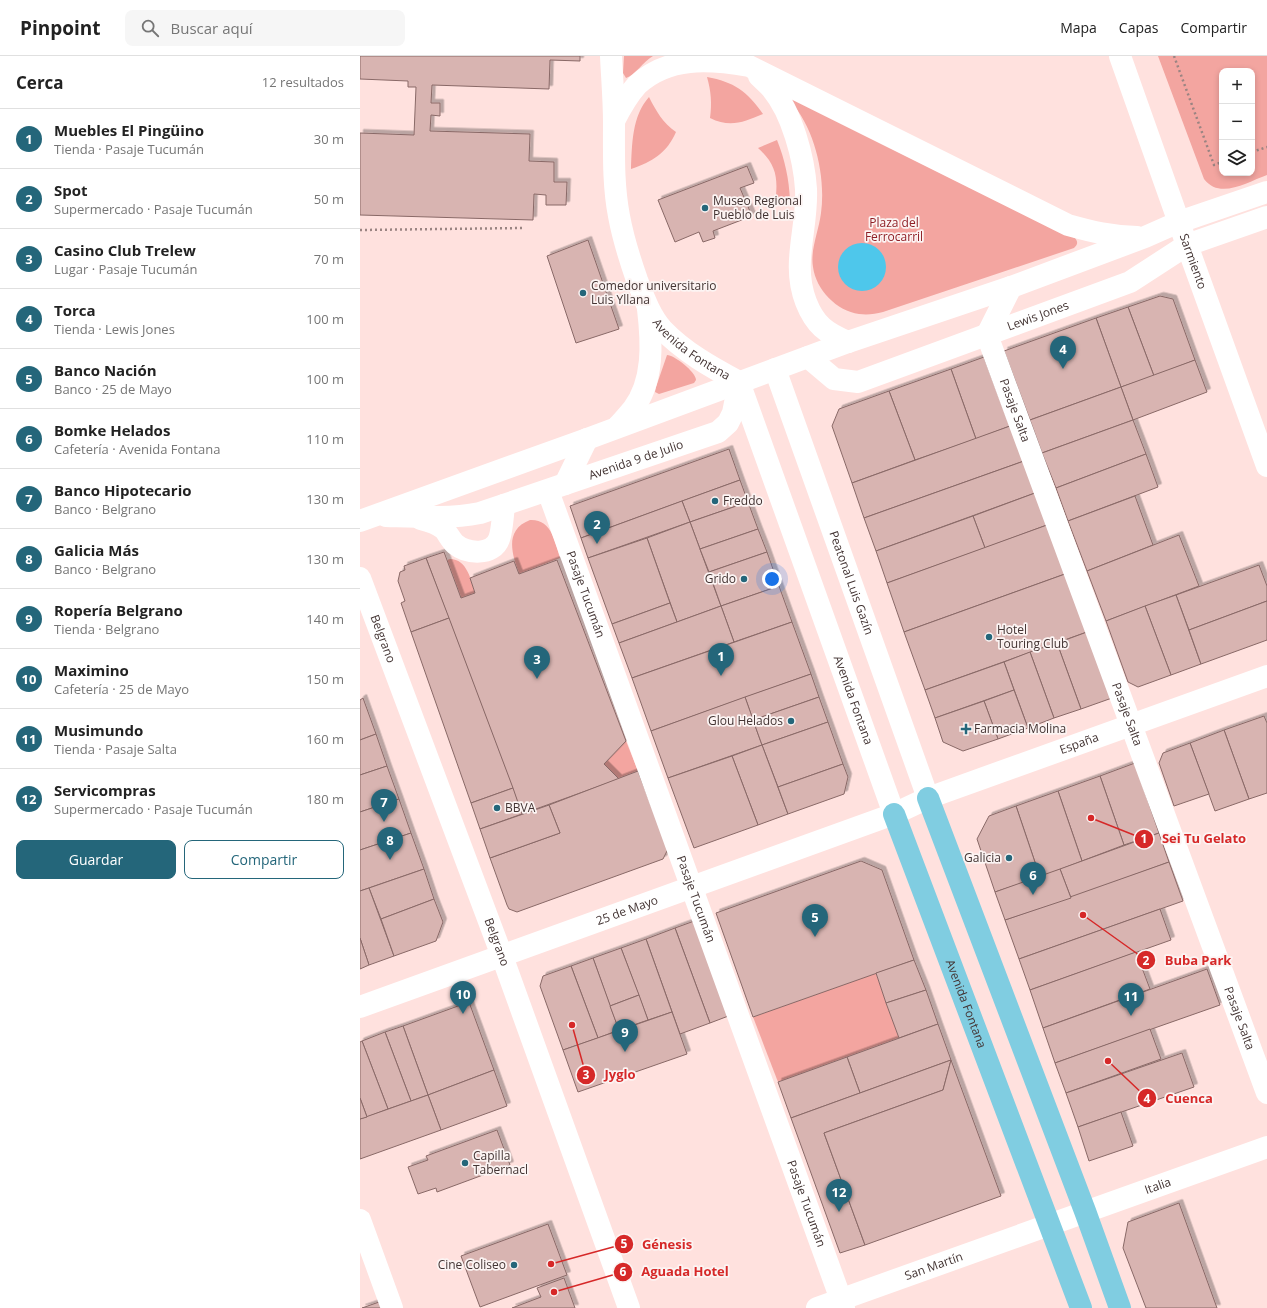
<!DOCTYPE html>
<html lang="es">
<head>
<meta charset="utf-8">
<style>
	body { margin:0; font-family:"Open Sans",sans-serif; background:#f6f6f6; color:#222 }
	.controls { position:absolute; right:12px; top:12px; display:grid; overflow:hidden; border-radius:8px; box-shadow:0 2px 6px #0003 }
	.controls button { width:36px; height:36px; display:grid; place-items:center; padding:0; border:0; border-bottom:1px solid #e0e0e0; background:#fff; color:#222; font:20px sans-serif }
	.you { position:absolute; left:412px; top:523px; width:14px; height:14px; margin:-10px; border:3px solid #fff; border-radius:50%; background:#1a73e8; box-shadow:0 0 0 6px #1a73e833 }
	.badge { display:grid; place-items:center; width:26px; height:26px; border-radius:50%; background:#24667a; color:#fff; font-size:13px; font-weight:700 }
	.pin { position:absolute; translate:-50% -33px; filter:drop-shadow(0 1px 2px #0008) }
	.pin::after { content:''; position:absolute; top:21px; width:14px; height:12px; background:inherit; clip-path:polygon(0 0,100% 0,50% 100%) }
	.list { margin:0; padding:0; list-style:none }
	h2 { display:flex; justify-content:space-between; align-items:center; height:52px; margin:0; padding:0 16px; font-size:17px }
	h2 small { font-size:13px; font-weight:400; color:#767676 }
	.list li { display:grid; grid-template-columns:26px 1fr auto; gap:12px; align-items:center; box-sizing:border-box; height:60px; padding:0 16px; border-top:1px solid #e0e0e0 }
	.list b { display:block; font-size:15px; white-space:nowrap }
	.list p { margin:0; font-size:13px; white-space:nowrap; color:#767676 }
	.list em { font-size:13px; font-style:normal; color:#767676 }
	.actions { display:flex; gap:8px; padding:12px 16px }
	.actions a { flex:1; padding:9px 0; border:1px solid #24667a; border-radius:8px; text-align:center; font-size:14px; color:#24667a }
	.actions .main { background:#24667a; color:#fff }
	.icon { flex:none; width:22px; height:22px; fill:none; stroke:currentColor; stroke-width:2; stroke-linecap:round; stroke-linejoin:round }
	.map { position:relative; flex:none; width:907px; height:1252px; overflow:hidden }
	header { display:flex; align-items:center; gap:24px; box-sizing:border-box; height:56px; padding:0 20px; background:#fff; border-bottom:1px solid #e0e0e0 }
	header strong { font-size:19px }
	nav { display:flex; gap:22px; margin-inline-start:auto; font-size:14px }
	.search { width:280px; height:36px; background:#f6f6f6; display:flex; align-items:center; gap:10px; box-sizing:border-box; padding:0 14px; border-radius:8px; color:#767676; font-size:15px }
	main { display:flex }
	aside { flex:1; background:#fff }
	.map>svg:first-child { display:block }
	.green { fill:#f3a5a0; fill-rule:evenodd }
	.water { fill:#4ec7eb }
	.building { fill:#d8b4b1; stroke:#896967; filter:url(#shadow) }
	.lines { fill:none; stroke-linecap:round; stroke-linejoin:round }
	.path { stroke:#9a8482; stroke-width:2.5; stroke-dasharray:2 3; stroke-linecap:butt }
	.minor { stroke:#fff; stroke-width:22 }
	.major { stroke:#80cde1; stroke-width:22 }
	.poi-dot { fill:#24667a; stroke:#fcf4f3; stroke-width:1.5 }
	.labels { text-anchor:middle; stroke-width:3.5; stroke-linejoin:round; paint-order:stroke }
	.poi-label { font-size:12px; fill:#433433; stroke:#fcf4f3; text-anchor:start }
	.park-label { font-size:12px; fill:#8f1f26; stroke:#fcf4f3 }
	.street-label { font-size:12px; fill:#433433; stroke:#fcf4f3 }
	.leader { fill:none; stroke:#d62828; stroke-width:1.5 }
	.callout-dot { fill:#d62828; stroke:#fcf4f3; stroke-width:1.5 }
	.mark-label { font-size:12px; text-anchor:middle; font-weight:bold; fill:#fff }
	.callout-label { font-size:13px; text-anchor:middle; font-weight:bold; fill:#d62828; stroke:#fcf4f3; stroke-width:3.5; stroke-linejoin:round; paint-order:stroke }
</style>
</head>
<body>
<header>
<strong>Pinpoint</strong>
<div class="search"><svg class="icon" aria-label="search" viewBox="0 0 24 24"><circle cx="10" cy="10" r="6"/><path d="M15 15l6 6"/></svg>Buscar aquí</div>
<nav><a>Mapa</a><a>Capas</a><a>Compartir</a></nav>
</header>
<main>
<aside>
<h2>Cerca<small>12 resultados</small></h2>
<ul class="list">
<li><span class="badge">1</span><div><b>Muebles El Pingüino</b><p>Tienda · Pasaje Tucumán</p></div><em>30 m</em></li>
<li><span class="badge">2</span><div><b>Spot</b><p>Supermercado · Pasaje Tucumán</p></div><em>50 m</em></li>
<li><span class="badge">3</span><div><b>Casino Club Trelew</b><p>Lugar · Pasaje Tucumán</p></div><em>70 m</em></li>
<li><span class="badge">4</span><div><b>Torca</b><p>Tienda · Lewis Jones</p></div><em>100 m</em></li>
<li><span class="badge">5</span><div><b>Banco Nación</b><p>Banco · 25 de Mayo</p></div><em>100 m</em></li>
<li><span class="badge">6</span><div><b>Bomke Helados</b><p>Cafetería · Avenida Fontana</p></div><em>110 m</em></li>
<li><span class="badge">7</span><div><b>Banco Hipotecario</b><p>Banco · Belgrano</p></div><em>130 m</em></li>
<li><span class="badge">8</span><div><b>Galicia Más</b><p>Banco · Belgrano</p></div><em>130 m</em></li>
<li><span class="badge">9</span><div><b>Ropería Belgrano</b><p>Tienda · Belgrano</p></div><em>140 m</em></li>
<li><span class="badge">10</span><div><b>Maximino</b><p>Cafetería · 25 de Mayo</p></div><em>150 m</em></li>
<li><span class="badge">11</span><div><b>Musimundo</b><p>Tienda · Pasaje Salta</p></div><em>160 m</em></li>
<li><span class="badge">12</span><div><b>Servicompras</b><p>Supermercado · Pasaje Tucumán</p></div><em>180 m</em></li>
</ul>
<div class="actions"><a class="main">Guardar</a><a>Compartir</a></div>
</aside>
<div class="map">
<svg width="907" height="1252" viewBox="0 0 907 1252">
	<defs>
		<filter id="shadow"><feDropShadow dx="3.5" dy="-3.5" stdDeviation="0" flood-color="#0004"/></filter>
	</defs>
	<rect width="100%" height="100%" fill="#ffe1de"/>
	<g class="green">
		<path d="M264 0H293C283 6 275 19 266 22L263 17Z"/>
		<path d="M798 0H907V119C887 126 860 144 844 123ZM862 15H892V117H862Z"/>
		<path d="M347 21C374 26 387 35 403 58 384 66 370 72 350 62 352 47 351 35 347 21Z"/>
		<path d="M289 41C296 55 303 67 316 76 307 97 292 106 271 113 272 88 272 60 289 41Z"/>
		<path d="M431 42 715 182C718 186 718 188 714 192L523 256C515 258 508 259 499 258 477 255 456 234 453 211 450 194 459 174 461 157 466 121 455 72 430 45Z"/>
		<path d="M417 84C425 104 429 123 430 144L415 149C418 124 418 110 398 92Z"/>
		<path d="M307 299C314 299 336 316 336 324L334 327 299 338 295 336 296 331Z"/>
		<path d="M170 464C192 463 195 486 200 502L159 518C152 498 144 474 170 464Z"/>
		<path d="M90 503C107 503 111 524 115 537L101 542 87 504Z"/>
		<polygon points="266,685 278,715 259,723 244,708"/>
		<polygon points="516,917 539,982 418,1026 393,961"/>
	</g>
	<circle class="water" cx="502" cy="211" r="24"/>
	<g class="building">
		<polygon points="0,0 220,0 220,5 190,4 189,33 72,29 71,47 80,47 80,60 71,59 70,75 170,78 169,105 194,106 194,126 207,126 206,149 186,149 186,139 174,138 173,164 0,159 0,77 54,79 56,31 48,31 48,25 0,23"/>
		<polygon points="387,110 394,127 380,132 392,160 353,175 355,182 343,186 339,176 315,186 298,144"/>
		<polygon points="228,184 259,273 216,287 187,200"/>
		<polygon points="800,240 813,243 835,304 794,320 768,251"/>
		<polygon points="768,251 794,320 761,331 736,262"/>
		<polygon points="736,262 761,331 670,364 644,295"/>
		<polygon points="624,301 650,370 616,383 591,313"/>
		<polygon points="835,304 847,336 773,364 761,331"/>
		<polygon points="591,313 616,383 555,404 529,335"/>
		<polygon points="761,331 773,364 682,397 670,364"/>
		<polygon points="529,335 555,404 492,427 472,370 479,353"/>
		<polygon points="773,364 786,398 696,432 682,397"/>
		<polygon points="650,370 664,405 504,462 492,427"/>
		<polygon points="369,393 380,424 221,482 210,450"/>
		<polygon points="786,398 798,431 708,465 696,432"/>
		<polygon points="664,405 675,437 516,495 504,462"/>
		<polygon points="380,424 388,446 330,466 322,445"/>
		<polygon points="675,437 687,469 625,492 613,460"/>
		<polygon points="775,440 793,489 727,515 708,465"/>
		<polygon points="322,445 330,466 228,502 221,482"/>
		<polygon points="388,446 398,473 340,493 330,466"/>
		<polygon points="613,460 625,492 527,527 516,495"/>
		<polygon points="330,466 361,550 317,566 287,482"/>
		<polygon points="687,469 705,518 544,576 527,527"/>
		<polygon points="398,473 407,496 349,516 340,493"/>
		<polygon points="819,479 839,530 746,565 727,515"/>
		<polygon points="287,482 310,547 252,568 228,502"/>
		<polygon points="84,496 101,542 115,537 110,522 154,505 159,518 197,504 266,685 244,708 259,723 162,758 66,502"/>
		<polygon points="407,496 419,530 361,550 349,516"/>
		<polygon points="66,502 89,562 51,576 41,547 45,545 38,525 40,516 45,514 44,510"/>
		<polygon points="899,509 907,530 907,545 829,574 816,539"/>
		<polygon points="705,518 727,576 565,634 544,576"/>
		<polygon points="419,530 432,566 374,586 361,550"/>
		<polygon points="816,539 841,608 811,619 785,550"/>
		<polygon points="907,545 907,584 841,608 829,574"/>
		<polygon points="310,547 317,566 259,587 252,568"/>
		<polygon points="361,550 374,586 272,622 259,587"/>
		<polygon points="785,550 811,619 778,631 768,626 746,565"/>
		<polygon points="89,562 153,732 111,747 51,576"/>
		<polygon points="432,566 451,618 291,675 272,622"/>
		<polygon points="727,576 752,642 721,653 697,587"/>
		<polygon points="697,587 721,653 694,662 670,596"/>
		<polygon points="670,596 694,662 668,672 644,606"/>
		<polygon points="644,606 654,634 575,662 565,634"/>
		<polygon points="451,618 459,641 393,664 385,641"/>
		<polygon points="654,634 668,672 638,683 624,645"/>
		<polygon points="385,641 402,689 308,722 291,675"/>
		<polygon points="459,641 468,666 402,689 393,664"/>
		<polygon points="3,642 16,678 0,684 0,644"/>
		<polygon points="624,645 638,683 603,695 583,686 575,662"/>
		<polygon points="904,660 907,667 907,737 889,743 864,674"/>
		<polygon points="468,666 483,708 418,731 402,689"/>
		<polygon points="864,674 889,743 855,755 830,687"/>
		<polygon points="16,678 27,710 0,719 0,684"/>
		<polygon points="830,687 849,738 814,750 799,707 803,697"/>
		<polygon points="402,689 428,758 398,769 372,700"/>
		<polygon points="372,700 398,769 334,792 308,722"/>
		<polygon points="775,707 799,777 764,789 740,720"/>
		<polygon points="483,708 488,721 484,738 428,758 418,731"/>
		<polygon points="27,710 39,743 0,756 0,719"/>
		<polygon points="278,715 308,793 303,803 157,856 149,853 147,849 130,802 200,777 189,749"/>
		<polygon points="740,720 764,789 722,805 698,735"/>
		<polygon points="153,732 162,758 120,773 111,747"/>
		<polygon points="698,735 722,805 680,821 656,750"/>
		<polygon points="39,743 51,777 0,794 0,756"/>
		<polygon points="189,749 200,777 130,802 120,773"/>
		<polygon points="656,750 680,821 635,836 617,783 629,760"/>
		<polygon points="51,777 64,813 0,835 0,794"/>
		<polygon points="799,777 809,806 711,842 700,813"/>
		<polygon points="501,805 522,814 554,904 393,961 356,857"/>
		<polygon points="809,806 823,845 659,903 645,864"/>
		<polygon points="64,813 74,843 21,863 9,832"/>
		<polygon points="700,813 711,842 645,864 635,836"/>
		<polygon points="9,832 34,900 9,909 0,882 0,835"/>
		<polygon points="74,843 83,866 76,885 34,900 21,863"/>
		<polygon points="800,853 811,884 670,934 659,903"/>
		<polygon points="337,864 371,959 350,967 315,872"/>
		<polygon points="315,872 350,967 320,978 286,883"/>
		<polygon points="0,882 9,909 0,913"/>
		<polygon points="286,883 312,956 288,964 261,892"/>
		<polygon points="261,892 279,939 250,950 233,902"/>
		<polygon points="776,896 790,933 683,972 670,934"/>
		<polygon points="233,902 259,974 238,982 211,910"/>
		<polygon points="554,904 566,934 526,947 516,917"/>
		<polygon points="211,910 238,982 203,994 180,930 183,920"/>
		<polygon points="847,913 860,949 695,1007 683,972"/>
		<polygon points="566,934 578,968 539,982 526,947"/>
		<polygon points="279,939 288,964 259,974 250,950"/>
		<polygon points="109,946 134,1014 68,1039 43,970"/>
		<polygon points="312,956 327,998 218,1036 203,994"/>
		<polygon points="578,968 591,1004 500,1037 487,1001"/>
		<polygon points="43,970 68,1039 51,1045 25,976"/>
		<polygon points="790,973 801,1003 706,1037 695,1007"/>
		<polygon points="25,976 51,1045 28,1053 2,985"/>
		<polygon points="2,985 28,1053 7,1061 0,1042 0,986"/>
		<polygon points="822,997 834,1031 718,1071 706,1037"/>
		<polygon points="487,1001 500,1037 431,1062 418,1026"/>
		<polygon points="591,1004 583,1034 464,1077 505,1189 480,1197 431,1062"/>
		<polygon points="591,1004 641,1140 505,1189 464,1077 583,1034"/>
		<polygon points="134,1014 147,1050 81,1074 68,1039"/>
		<polygon points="68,1039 81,1074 0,1103 0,1063"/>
		<polygon points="0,1042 7,1061 0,1063"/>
		<polygon points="761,1056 773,1090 729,1105 718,1071"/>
		<polygon points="137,1074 150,1109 77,1136 76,1132 58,1138 48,1111 68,1104 66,1100"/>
		<polygon points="819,1147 857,1252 786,1252 763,1192 768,1166"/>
		<polygon points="188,1168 207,1219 120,1251 101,1200"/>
		<polygon points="204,1222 215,1252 152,1252 181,1241 177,1232"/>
		<polygon points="22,1245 24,1252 2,1252"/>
	</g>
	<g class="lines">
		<g class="path">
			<polyline points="814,0 854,109 862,106"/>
			<polyline points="892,96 907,91"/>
			<polyline points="0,174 163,172"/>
		</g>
		<g class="minor">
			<path id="s1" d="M251 0C252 22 254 44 254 67 254 98 253 129 259 160 263 182 270 204 277 224 284 242 290 259 302 273 324 296 351 311 379 326L534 758"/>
			<path id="s2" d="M760 0 827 189 907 410"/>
			<path d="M399 20C404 25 409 29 412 33 432 57 444 102 446 133 448 172 431 208 446 246 455 269 466 277 488 286"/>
			<path d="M254 65C260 53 267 40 277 29 308 0 349 3 389 10L708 169C733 176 750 180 777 181"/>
			<path id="s3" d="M651 231 627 279 907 1037"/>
			<path id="s4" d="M448 301 474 323 498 326 770 226 827 189 907 161"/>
			<path id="s5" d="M415 313 568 742"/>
			<path d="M258 370C263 365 268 359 273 353 294 325 292 287 288 253"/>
			<polyline points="205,428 227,383"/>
			<path id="s6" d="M188 435 484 1252"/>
			<path id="s7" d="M26 460C58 461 89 463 120 457L358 376 368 367 373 357 379 327"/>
			<path d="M61 463C69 465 78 468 84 473 88 478 91 484 95 488 107 498 133 500 139 483 142 476 143 458 144 449"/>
			<polyline points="0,465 227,383 488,286 651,231 785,181 819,166 907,136"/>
			<path id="s8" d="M0 522 142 900 269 1252"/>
			<path id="s9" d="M0 951 534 758 568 742 907 620"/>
			<polyline points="0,1164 32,1252"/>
			<path id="s10" d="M457 1252 907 1091"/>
		</g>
		<g class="major">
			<polyline points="568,742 725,1155 760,1252"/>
			<path id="s11" d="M534 758 721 1252"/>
		</g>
	</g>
	<g class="poi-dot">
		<circle cx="345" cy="152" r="4"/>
		<circle cx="223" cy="237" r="4"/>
		<circle cx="355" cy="445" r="4"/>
		<circle cx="384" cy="523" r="4"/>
		<circle cx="629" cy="581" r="4"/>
		<circle cx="431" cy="665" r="4"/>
		<path d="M604 667h4v4h4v4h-4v4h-4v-4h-4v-4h4z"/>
		<circle cx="137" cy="752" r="4"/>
		<circle cx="649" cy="802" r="4"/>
		<circle cx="105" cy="1107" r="4"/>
		<circle cx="154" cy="1209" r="4"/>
	</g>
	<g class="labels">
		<g class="poi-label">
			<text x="353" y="149">Museo Regional<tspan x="353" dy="14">Pueblo de Luis</tspan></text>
			<text x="231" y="234">Comedor universitario<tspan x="231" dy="14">Luis Yllana</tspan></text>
			<text x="363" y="449">Freddo</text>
			<text x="376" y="527" text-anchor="end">Grido</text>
			<text x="637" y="578">Hotel<tspan x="637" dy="14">Touring Club</tspan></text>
			<text x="423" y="669" text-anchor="end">Glou Helados</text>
			<text x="614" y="677">Farmacia Molina</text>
			<text x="145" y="756">BBVA</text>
			<text x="641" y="806" text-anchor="end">Galicia</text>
			<text x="113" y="1104">Capilla<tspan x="113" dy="14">Tabernacl</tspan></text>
			<text x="146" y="1213" text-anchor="end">Cine Coliseo</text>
		</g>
		<g class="park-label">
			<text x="534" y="171">Plaza del<tspan x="534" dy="14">Ferrocarril</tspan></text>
		</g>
		<g class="street-label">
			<text dy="4" stroke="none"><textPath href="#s2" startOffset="218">Sarmiento</textPath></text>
			<text dy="4" stroke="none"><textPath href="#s4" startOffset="250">Lewis Jones</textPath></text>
			<text dy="4" stroke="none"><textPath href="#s1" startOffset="318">Avenida Fontana</textPath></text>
			<text dy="4" stroke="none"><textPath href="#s3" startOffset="134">Pasaje Salta</textPath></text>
			<text dy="4" stroke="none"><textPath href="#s7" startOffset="259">Avenida 9 de Julio</textPath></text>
			<text dy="4" stroke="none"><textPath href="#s5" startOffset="227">Peatonal Luis Gazín</textPath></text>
			<text dy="4" stroke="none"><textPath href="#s6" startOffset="110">Pasaje Tucumán</textPath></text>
			<text dy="4" stroke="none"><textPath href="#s8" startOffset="65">Belgrano</textPath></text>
			<text dy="4" stroke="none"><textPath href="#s1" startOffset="714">Avenida Fontana</textPath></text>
			<text dy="4" stroke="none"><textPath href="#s3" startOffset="458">Pasaje Salta</textPath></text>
			<text dy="4" stroke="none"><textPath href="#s9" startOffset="766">España</textPath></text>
			<text dy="4" stroke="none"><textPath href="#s6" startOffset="434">Pasaje Tucumán</textPath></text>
			<text dy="4" stroke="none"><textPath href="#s9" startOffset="284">25 de Mayo</textPath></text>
			<text dy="4" stroke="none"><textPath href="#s8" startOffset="389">Belgrano</textPath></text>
			<text dy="4" stroke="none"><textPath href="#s11" startOffset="203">Avenida Fontana</textPath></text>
			<text dy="4" stroke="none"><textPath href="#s3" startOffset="782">Pasaje Salta</textPath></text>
			<text dy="4" stroke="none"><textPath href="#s10" startOffset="362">Italia</textPath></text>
			<text dy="4" stroke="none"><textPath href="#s6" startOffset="758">Pasaje Tucumán</textPath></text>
			<text dy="4" stroke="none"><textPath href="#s10" startOffset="124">San Martín</textPath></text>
		</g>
	</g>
	<path class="leader" d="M731 762L784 783M723 859L786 904M212 969L226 1019M748 1005L787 1042M191 1208L264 1188M194 1236L263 1216"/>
	<g class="callout-dot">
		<circle cx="731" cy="762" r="4"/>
		<circle cx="723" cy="859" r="4"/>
		<circle cx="212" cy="969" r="4"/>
		<circle cx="748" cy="1005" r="4"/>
		<circle cx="191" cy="1208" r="4"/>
		<circle cx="194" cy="1236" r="4"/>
		<circle cx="784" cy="783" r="10"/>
		<circle cx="786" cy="904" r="10"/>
		<circle cx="226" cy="1019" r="10"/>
		<circle cx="787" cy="1042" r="10"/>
		<circle cx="264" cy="1188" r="10"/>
		<circle cx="263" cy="1216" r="10"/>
	</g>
	<g class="mark-label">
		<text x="784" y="787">1</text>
		<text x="786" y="909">2</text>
		<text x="226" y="1023">3</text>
		<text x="787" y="1047">4</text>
		<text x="264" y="1192">5</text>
		<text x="263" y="1220">6</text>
	</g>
	<g class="callout-label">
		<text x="844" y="787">Sei Tu Gelato</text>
		<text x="838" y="909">Buba Park</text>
		<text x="260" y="1023">Jyglo</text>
		<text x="829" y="1047">Cuenca</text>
		<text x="307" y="1193">Génesis</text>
		<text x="325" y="1220">Aguada Hotel</text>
	</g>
</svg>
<div class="controls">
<button>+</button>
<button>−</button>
<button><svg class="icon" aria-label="layers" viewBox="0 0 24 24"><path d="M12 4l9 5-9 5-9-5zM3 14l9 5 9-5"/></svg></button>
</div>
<div class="you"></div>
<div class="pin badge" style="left:361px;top:620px">1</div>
<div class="pin badge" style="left:237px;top:488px">2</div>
<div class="pin badge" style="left:177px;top:623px">3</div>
<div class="pin badge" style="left:703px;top:313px">4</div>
<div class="pin badge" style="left:455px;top:881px">5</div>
<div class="pin badge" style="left:673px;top:839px">6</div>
<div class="pin badge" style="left:24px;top:766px">7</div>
<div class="pin badge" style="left:30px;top:804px">8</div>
<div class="pin badge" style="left:265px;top:996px">9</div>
<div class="pin badge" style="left:103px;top:958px">10</div>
<div class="pin badge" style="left:771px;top:960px">11</div>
<div class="pin badge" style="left:479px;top:1156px">12</div>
</div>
</main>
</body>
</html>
